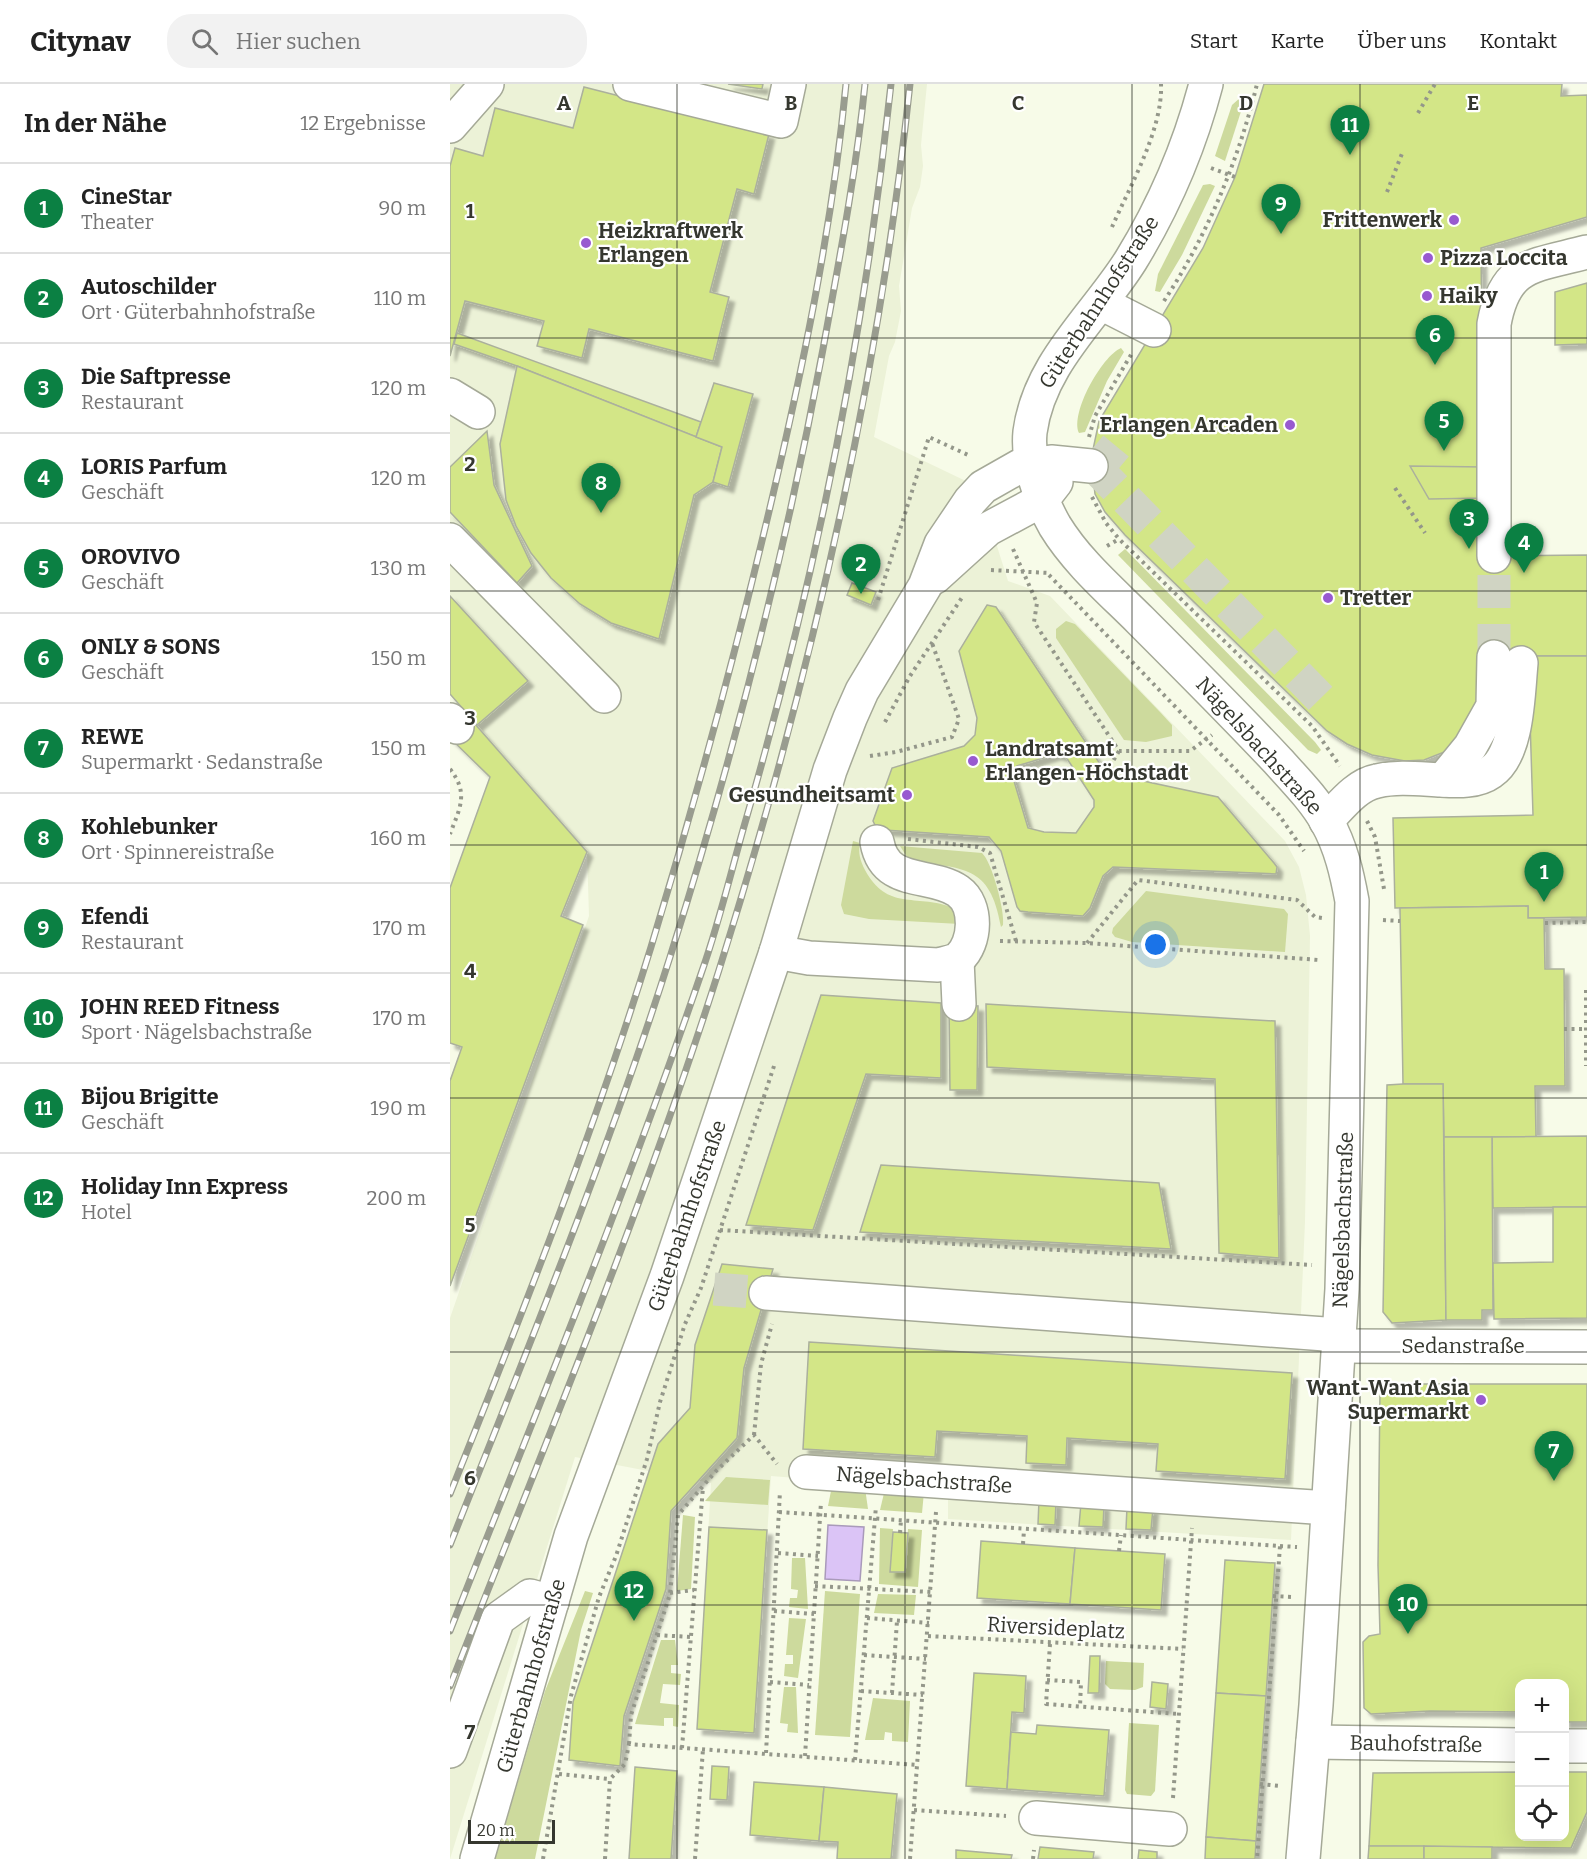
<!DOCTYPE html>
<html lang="de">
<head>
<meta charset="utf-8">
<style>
	body { margin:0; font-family:Bitter,serif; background:#f2f2f2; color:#222 }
	.controls { position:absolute; right:18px; bottom:18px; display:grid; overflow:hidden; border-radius:12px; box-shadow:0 6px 24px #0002 }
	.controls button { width:54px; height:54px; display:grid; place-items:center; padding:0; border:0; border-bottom:2px solid #e0e0e0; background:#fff; color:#222; font:30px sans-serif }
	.scale { position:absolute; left:18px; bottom:15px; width:87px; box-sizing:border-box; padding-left:6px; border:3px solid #35372f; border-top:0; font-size:16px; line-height:21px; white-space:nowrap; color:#35372f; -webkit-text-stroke:4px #fff; paint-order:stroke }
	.you { position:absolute; left:706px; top:861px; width:21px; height:21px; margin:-15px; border:4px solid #fff; border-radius:50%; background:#1a73e8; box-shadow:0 0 0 9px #1a73e833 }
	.badge { display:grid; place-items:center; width:39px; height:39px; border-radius:50%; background:#0b8043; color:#fff; font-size:20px; font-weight:700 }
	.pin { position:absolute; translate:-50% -50px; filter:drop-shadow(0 2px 3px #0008) }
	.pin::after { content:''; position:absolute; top:32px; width:21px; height:18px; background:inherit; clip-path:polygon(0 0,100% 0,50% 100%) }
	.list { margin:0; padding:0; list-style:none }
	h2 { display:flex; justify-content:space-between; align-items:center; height:78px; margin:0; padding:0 24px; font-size:26px }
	h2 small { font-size:20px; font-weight:400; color:#767676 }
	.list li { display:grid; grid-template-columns:39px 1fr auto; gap:18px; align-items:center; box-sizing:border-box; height:90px; padding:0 24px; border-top:2px solid #e0e0e0 }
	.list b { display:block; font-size:22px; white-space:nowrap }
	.list p { margin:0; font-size:20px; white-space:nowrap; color:#767676 }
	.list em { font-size:20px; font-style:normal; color:#767676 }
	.icon { flex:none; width:33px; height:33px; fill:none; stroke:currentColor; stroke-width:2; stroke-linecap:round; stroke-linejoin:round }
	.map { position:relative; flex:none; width:1137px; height:1775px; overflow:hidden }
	header { display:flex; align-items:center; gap:36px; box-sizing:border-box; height:84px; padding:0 30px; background:#fff; border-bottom:2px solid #e0e0e0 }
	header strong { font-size:28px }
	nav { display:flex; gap:33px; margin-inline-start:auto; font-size:21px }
	.search { width:420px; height:54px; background:#f2f2f2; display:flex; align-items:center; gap:15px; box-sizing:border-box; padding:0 21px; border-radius:24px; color:#767676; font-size:22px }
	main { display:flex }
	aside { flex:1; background:#fff }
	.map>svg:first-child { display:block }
	.built { fill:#ecf2d7 }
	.green { fill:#cdda9d }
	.water { fill:#dbc4f6; stroke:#a99aba; stroke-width:1.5 }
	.building { fill:#d3e687; stroke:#abb09d; stroke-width:1.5; fill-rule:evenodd; filter:url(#shadow) }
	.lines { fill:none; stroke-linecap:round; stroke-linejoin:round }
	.minor-tunnel { stroke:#d0d4c3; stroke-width:33; stroke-dasharray:33 16; stroke-linecap:butt }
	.minor-casing { stroke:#a5a997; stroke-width:36 }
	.path { stroke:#94978a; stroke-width:4; stroke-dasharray:3 4.5; stroke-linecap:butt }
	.minor { stroke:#fff; stroke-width:33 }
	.rail-casing { stroke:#999c8f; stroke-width:7 }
	.rail { stroke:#fff; stroke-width:4.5; stroke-dasharray:14; stroke-linecap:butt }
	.grid { fill:none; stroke:#35372f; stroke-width:1.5; stroke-opacity:0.55 }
	.poi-dot { fill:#985ad0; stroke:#fff; stroke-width:2 }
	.labels { text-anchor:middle; stroke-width:4.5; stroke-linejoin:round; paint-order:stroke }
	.poi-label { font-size:21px; font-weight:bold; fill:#35372f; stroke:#fff; text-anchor:start }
	.street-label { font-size:21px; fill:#35372f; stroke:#fff }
	.grid-label { font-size:20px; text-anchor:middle; font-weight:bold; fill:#35372f; stroke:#fff; stroke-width:4.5; stroke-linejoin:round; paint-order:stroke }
</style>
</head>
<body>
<header>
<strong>Citynav</strong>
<div class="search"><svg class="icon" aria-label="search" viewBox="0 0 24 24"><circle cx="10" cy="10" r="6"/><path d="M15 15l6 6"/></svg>Hier suchen</div>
<nav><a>Start</a><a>Karte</a><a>Über uns</a><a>Kontakt</a></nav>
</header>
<main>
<aside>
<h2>In der Nähe<small>12 Ergebnisse</small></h2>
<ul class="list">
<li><span class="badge">1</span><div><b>CineStar</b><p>Theater</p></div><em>90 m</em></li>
<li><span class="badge">2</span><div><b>Autoschilder</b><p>Ort · Güterbahnhofstraße</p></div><em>110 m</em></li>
<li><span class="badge">3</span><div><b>Die Saftpresse</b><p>Restaurant</p></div><em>120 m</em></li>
<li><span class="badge">4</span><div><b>LORIS Parfum</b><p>Geschäft</p></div><em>120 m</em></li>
<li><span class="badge">5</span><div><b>OROVIVO</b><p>Geschäft</p></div><em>130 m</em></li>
<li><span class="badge">6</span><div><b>ONLY &amp; SONS</b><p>Geschäft</p></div><em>150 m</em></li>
<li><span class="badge">7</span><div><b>REWE</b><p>Supermarkt · Sedanstraße</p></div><em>150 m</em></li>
<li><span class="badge">8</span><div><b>Kohlebunker</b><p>Ort · Spinnereistraße</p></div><em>160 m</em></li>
<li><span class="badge">9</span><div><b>Efendi</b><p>Restaurant</p></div><em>170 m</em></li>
<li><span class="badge">10</span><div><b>JOHN REED Fitness</b><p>Sport · Nägelsbachstraße</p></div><em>170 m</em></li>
<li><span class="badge">11</span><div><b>Bijou Brigitte</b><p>Geschäft</p></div><em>190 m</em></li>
<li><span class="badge">12</span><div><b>Holiday Inn Express</b><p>Hotel</p></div><em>200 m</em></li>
</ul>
</aside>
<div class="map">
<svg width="1137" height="1775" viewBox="0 0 1137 1775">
	<defs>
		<filter id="shadow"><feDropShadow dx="5.5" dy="5.5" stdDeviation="1.5" flood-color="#0004"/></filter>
	</defs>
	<rect width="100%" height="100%" fill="#f7fbe8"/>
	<polygon class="built" points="0,0 477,0 471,61 473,82 470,103 462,124 449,202 451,227 445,258 439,272 424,353 520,399 513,410 546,459 558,497 600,512 835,757 849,783 856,811 860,852 855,1138 841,1456 498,1435 498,1406 321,1392 304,1649 247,1645 261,1399 125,1373 0,1775 0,1234 139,832 137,768 0,610"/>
	<g class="green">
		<polygon points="791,13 795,15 775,77 765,72 782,21"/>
		<polygon points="760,100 765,102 732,171 710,208 705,207 708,190 753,101"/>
		<path d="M671 264 674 268 657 297 635 348 629 349C620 329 652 272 671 264Z"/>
		<polygon points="675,465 865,658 871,666 867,670 858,666 668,471"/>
		<polygon points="616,537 625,540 710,628 722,641 722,652 696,658 674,656 606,554 606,545"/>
		<path d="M403 757 410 759C408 769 410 776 415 786 437 827 466 810 501 823L506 826 510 840 419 835 394 830 391 821Z"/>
		<path d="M450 762 532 769C542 778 555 827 553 841L551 843C540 779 513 786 459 776Z"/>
		<polygon points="696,807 834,825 838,830 835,868 682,858 665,853 662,849 663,844"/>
		<polygon points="276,1393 320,1396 318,1421 255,1417"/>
		<polygon points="382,1402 415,1404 418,1425 378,1422"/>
		<polygon points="435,1405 474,1408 472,1429 430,1426"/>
		<polygon points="233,1431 245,1433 241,1505 227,1507"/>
		<polygon points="430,1444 443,1445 440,1487 455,1488 458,1445 472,1446 468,1503 429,1500"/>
		<polygon points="342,1474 355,1474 358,1525 339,1523 340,1514 347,1514 348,1506 341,1505"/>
		<polygon points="135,1507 143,1509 131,1546 85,1775 45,1775 95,1607"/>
		<polygon points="375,1507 410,1510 400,1653 365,1651"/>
		<polygon points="428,1510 466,1511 464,1531 424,1529"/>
		<polygon points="339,1534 356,1535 348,1594 334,1592 335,1580 343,1580 343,1571 336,1571"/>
		<polygon points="211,1556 225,1556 228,1581 221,1581 221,1589 231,1590 230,1601 213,1600 210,1619 229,1621 228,1643 223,1642 223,1634 214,1634 214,1642 185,1640"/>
		<polygon points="656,1577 694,1579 693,1603 685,1606 660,1605 655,1600"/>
		<polygon points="334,1603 346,1603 348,1649 337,1648 338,1640 330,1639"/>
		<polygon points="423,1614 460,1617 458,1658 442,1657 442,1649 435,1648 434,1656 415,1656"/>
		<polygon points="679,1639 709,1641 705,1707 701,1712 677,1710 675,1706"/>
	</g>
	<polygon class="water" points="378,1441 414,1443 410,1497 375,1495"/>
	<g class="building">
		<polygon points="278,0 313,0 312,5"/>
		<polygon points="814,0 1112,0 1111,12 1137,11 1137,133 1031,164 1034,472 1137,471 1137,572 1056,572 1002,665 974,676 955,677 922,671 897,660 877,647 675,451 655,428 645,410 641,375 649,337 753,164 785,93"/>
		<polygon points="134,3 319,50 304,110 287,105 260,208 279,213 263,277 139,245 132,274 87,262 94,237 15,217 0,272 0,82 5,64 33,72 45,24 123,44"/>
		<polygon points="1137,199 1137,260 1105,261 1105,208"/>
		<polygon points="7,249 251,338 246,353 67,282 4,260"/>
		<polygon points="67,282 272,363 263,398 244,411 209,555 161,539 130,520 101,494 81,469 66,442 56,416 50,360"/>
		<polygon points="264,299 303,310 278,403 263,398 272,363 246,353"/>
		<polygon points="37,347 44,401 82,482 67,499 0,428 0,383"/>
		<polygon points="960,382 1034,383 1034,414 979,415"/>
		<polygon points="402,499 426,508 421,521 397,511"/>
		<polygon points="0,512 78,597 27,641 0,610"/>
		<path d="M537 521 546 523 656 689 768 713 824 779 827 783 826 790 663 783 653 792 640 824 633 832 578 828 570 827 567 823 551 767 539 753 434 746 425 741 423 737 442 684 514 662 525 651 527 634 509 567ZM606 670 616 673 644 716V723L626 749 594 748 578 744 564 697 562 690 567 682Z"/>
		<polygon points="1078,572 1137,572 1137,833 1078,834 1078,822 945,824 943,734 1083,731"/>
		<polygon points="18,632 137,768 111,832 133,841 0,1202 0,997 12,963 0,959 0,804 40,693 0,654"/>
		<polygon points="1078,822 1078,834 1094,834 1095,885 1114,885 1115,1002 1085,1002 1086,1053 994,1053 993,1000 953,1000 950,824"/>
		<polygon points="371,911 491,919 491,994 416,990 363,1146 296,1141"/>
		<polygon points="499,920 528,922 527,1006 500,1006"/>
		<polygon points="536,920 825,937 829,1174 769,1169 765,995 537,983"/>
		<polygon points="953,1000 993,1000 996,1236 942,1239 933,1228 937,1001"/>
		<polygon points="1137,1052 1137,1123 1043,1124 1042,1053"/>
		<polygon points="994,1053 1042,1053 1043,1226 1032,1226 1032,1236 996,1236"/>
		<polygon points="431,1081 709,1099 721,1165 410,1148"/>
		<polygon points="1103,1123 1137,1123 1137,1234 1044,1235 1043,1179 1103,1178"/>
		<polygon points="272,1180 323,1185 294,1284 287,1354 221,1427 216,1505 174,1632 170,1682 119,1676 123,1618 208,1360 240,1324 245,1261"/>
		<polygon points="359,1258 842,1289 835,1395 706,1387 708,1360 617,1354 616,1381 576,1379 577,1352 487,1347 485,1373 353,1365"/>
		<polygon points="937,1300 1137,1300 1137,1638 1114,1638 1114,1600 1070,1600 1070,1628 980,1627 921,1630 914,1624 913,1558 919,1552 930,1550 928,1481 930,1306"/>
		<polygon points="589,1416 606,1418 605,1441 588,1440"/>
		<polygon points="631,1419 654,1421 653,1443 629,1442"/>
		<polygon points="677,1423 703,1424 701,1446 676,1445"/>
		<polygon points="259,1443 317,1446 304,1649 247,1645"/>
		<polygon points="443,1448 458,1449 455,1488 440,1488"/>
		<polygon points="531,1457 625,1464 620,1520 527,1514"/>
		<polygon points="625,1464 715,1470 711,1526 620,1520"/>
		<polygon points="775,1476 825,1479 816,1612 766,1609"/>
		<polygon points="640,1572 650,1572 649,1609 638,1609"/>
		<polygon points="524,1589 576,1592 574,1629 562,1628 557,1705 516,1702"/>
		<polygon points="702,1598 718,1600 716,1625 700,1623"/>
		<polygon points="766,1609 816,1612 806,1757 756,1753"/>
		<polygon points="587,1641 659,1646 654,1712 557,1705 561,1648 586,1650"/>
		<polygon points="262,1682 279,1683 277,1716 260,1715"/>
		<polygon points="185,1683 227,1687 221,1775 179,1775"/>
		<polygon points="1070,1688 1070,1752 1114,1752 1114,1688 1137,1688 1137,1728 1121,1764 919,1762 923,1689"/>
		<polygon points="304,1698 374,1703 369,1757 300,1751"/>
		<polygon points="374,1703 447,1710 441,1775 387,1775 388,1758 369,1757"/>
		<polygon points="756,1753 806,1757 805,1775 755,1775"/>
		<polygon points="919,1762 974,1762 974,1775 918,1775"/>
		<polygon points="974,1762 1042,1763 1042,1775 974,1775"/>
		<polygon points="590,1763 644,1768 643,1775 588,1775"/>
		<polygon points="506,1766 562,1771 561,1775 506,1775"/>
		<polygon points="689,1766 707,1768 707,1775 688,1775"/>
	</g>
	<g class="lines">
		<g class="minor-tunnel">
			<polyline points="641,382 647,385 876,620"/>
			<polyline points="647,385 666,362"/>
			<polyline points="1044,573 1044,472"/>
			<polyline points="264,1205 316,1209"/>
		</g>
		<defs>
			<g id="minor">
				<polyline points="180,0 331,37 339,0"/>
				<path d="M756 0C740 61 714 122 681 176 646 232 589 279 580 348 577 378 590 416 605 442 627 478 661 507 690 536 737 583 783 629 828 677 845 696 865 716 877 738 891 763 897 790 902 817L892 1205 866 1621 853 1775"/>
				<polyline points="0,42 37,0"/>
				<polyline points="651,219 704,246"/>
				<polyline points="0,311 28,328"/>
				<polyline points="0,456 154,612"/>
				<path d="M1044 472V240C1055 179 1084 182 1137 168"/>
				<polyline points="485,493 538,445 592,416 606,398"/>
				<polyline points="0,636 7,643"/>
				<polyline points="993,696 1020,663 1043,622 1044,573"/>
				<path d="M876 737C891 722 906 701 927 697 947 692 970 695 991 696 1008 697 1027 698 1041 688 1068 670 1068 609 1071 579"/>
				<path d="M326 868 359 874 488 881C495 879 504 878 509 874 526 859 528 821 508 807 480 788 435 803 427 758"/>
				<polyline points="507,876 509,920"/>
				<polyline points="316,1209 889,1251"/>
				<polyline points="888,1262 1137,1263"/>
				<polyline points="356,1388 878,1424"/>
				<polyline points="863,1658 1070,1661"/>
				<polyline points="1114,1662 1137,1662"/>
				<polyline points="0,1667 48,1535 80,1512 102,1518"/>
				<polyline points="586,1734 720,1745"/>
				<polyline points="27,1775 121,1452 217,1192 326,868 380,686 400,634 412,607 475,502 491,460 520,417 533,403 570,382 601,378 641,382"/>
			</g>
		</defs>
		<use href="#minor" class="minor-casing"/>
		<g class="path">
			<polyline points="968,29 985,0"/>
			<polyline points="761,84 785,93"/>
			<polyline points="937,108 953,67"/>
			<path d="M662 143C680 102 713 45 711 0"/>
			<path d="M714 217C757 152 789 75 807 0"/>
			<polyline points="639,353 645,332 682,269"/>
			<polyline points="945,404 975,449"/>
			<polyline points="642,413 656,439 669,455 862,642 890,682"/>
			<polyline points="657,462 669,455"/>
			<polyline points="563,465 587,519 584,538 669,667 740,667 762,651"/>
			<polyline points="541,486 599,489"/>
			<polyline points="599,491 829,731 854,767"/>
			<polyline points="428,516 479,353 518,371"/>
			<polyline points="435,638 460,592 513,512"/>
			<polyline points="420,672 446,668 502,653 509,635 482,559"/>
			<path d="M0 685C19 709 10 724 0 750"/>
			<polyline points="656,689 669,667"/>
			<polyline points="917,737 925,753 934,805"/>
			<polyline points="458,755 528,763 540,769 566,857"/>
			<polyline points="933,836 950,837"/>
			<polyline points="1095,839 1137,838"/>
			<polyline points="550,857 637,859 869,876"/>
			<polyline points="637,859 688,796 847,816 865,833 872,834"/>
			<polyline points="1136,906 1136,982"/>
			<polyline points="1114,945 1136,945"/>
			<polyline points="270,1146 862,1181"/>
			<polyline points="304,1351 311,1280 322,1240"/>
			<polyline points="329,1428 830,1462 807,1775"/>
			<polyline points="450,1449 451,1436"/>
			<polyline points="573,1460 574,1446"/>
			<polyline points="830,1462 847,1463"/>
			<polyline points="669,1467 671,1451"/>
			<polyline points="328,1469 368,1472"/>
			<polyline points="365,1502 481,1508"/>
			<polyline points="220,1509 244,1506"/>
			<polyline points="823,1512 843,1513"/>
			<polyline points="324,1527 364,1530"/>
			<polyline points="417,1534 479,1539"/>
			<polyline points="207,1551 240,1553"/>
			<polyline points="478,1552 733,1565"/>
			<polyline points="600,1560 596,1620 728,1630"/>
			<polyline points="414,1571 476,1575"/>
			<polyline points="597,1596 631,1598 630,1623"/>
			<polyline points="320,1598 359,1601"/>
			<polyline points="411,1607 473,1611"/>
			<polyline points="442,1609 447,1537"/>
			<polyline points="179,1660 181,1631 220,1510 228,1431 266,1387 304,1351 327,1380"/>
			<polyline points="232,1664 253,1403"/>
			<polyline points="316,1669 330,1407"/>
			<polyline points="355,1672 371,1418"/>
			<polyline points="405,1676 426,1422"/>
			<polyline points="109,1690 160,1695"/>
			<polyline points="810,1700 830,1702"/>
			<polyline points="723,1714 742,1444"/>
			<polyline points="464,1726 556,1732"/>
			<polyline points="93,1775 121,1612 149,1513 166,1472 197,1375 210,1318 235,1240 251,1204 324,982"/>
			<polyline points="155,1775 160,1695 175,1680 179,1660 468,1681"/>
			<polyline points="245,1775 253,1665"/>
			<polyline points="460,1775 486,1428"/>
			<polyline points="583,1775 584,1766"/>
		</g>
		<use href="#minor" class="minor"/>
		<defs>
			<g id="rail">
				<path d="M0 1410C72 1230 144 1048 201 863 244 722 283 579 317 436 351 293 382 146 396 0"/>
				<path d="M0 1461C77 1266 157 1072 220 873 283 674 335 470 373 265 389 177 406 89 415 0"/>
				<path d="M0 1547C86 1328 176 1110 252 887 270 836 282 783 297 732 366 493 415 248 441 0"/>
				<path d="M0 1602C93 1365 192 1128 269 886 360 597 428 302 460 0"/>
			</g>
		</defs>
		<use href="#rail" class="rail-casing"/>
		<use href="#rail" class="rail"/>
	</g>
	<path class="grid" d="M227 0V1775M455 0V1775M682 0V1775M910 0V1775M0 254H1137M0 507H1137M0 761H1137M0 1014H1137M0 1268H1137M0 1521H1137"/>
	<g class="poi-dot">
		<circle cx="1004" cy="136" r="6"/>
		<circle cx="136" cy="159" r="6"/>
		<circle cx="978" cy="174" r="6"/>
		<circle cx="977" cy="212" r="6"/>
		<circle cx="840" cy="341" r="6"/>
		<circle cx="878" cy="514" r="6"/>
		<circle cx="523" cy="677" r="6"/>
		<circle cx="457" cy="711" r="6"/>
		<circle cx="1031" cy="1316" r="6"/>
	</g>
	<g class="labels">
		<g class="poi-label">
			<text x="992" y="143" text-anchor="end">Frittenwerk</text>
			<text x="148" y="154">Heizkraftwerk<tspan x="148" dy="24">Erlangen</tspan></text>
			<text x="990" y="181">Pizza Loccita</text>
			<text x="989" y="219">Haiky</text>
			<text x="828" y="348" text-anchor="end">Erlangen Arcaden</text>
			<text x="890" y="521">Tretter</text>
			<text x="535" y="672">Landratsamt<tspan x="535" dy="24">Erlangen-Höchstadt</tspan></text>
			<text x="445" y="718" text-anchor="end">Gesundheitsamt</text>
			<text x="1019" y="1311" text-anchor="end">Want-Want Asia<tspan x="1019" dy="24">Supermarkt</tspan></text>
		</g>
		<g class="street-label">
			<text transform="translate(649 218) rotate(-57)" y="7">Güterbahnhofstraße</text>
			<text transform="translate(809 662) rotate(48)" y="7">Nägelsbachstraße</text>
			<text transform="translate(237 1132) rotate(-71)" y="7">Güterbahnhofstraße</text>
			<text transform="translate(893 1136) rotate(-88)" y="7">Nägelsbachstraße</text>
			<text x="1013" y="1269">Sedanstraße</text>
			<text transform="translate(474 1396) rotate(4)" y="7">Nägelsbachstraße</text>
			<text transform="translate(606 1544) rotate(3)" y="7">Riversideplatz</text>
			<text transform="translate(81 1592) rotate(-74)" y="7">Güterbahnhofstraße</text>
			<text transform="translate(966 1660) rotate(1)" y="7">Bauhofstraße</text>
		</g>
	</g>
	<g class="grid-label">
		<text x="114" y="26">A</text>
		<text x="341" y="26">B</text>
		<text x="568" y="26">C</text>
		<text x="796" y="26">D</text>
		<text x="1023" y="26">E</text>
		<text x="20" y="134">1</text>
		<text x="20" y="387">2</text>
		<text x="20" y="641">3</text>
		<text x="20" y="894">4</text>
		<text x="20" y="1148">5</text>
		<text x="20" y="1401">6</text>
		<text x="20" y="1655">7</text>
	</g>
</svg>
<div class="controls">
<button>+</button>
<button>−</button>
<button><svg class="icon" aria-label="locate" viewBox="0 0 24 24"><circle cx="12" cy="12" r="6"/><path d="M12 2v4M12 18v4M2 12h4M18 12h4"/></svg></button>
</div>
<div class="scale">20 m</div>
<div class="you"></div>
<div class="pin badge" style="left:1094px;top:818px">1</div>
<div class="pin badge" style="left:411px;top:510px">2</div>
<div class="pin badge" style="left:1019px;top:465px">3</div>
<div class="pin badge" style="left:1074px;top:489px">4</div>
<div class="pin badge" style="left:994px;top:367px">5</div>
<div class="pin badge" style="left:985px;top:281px">6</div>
<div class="pin badge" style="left:1104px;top:1397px">7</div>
<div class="pin badge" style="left:151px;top:429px">8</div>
<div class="pin badge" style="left:831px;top:150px">9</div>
<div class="pin badge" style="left:958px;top:1550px">10</div>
<div class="pin badge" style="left:900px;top:71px">11</div>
<div class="pin badge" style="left:184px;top:1537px">12</div>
</div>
</main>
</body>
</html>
